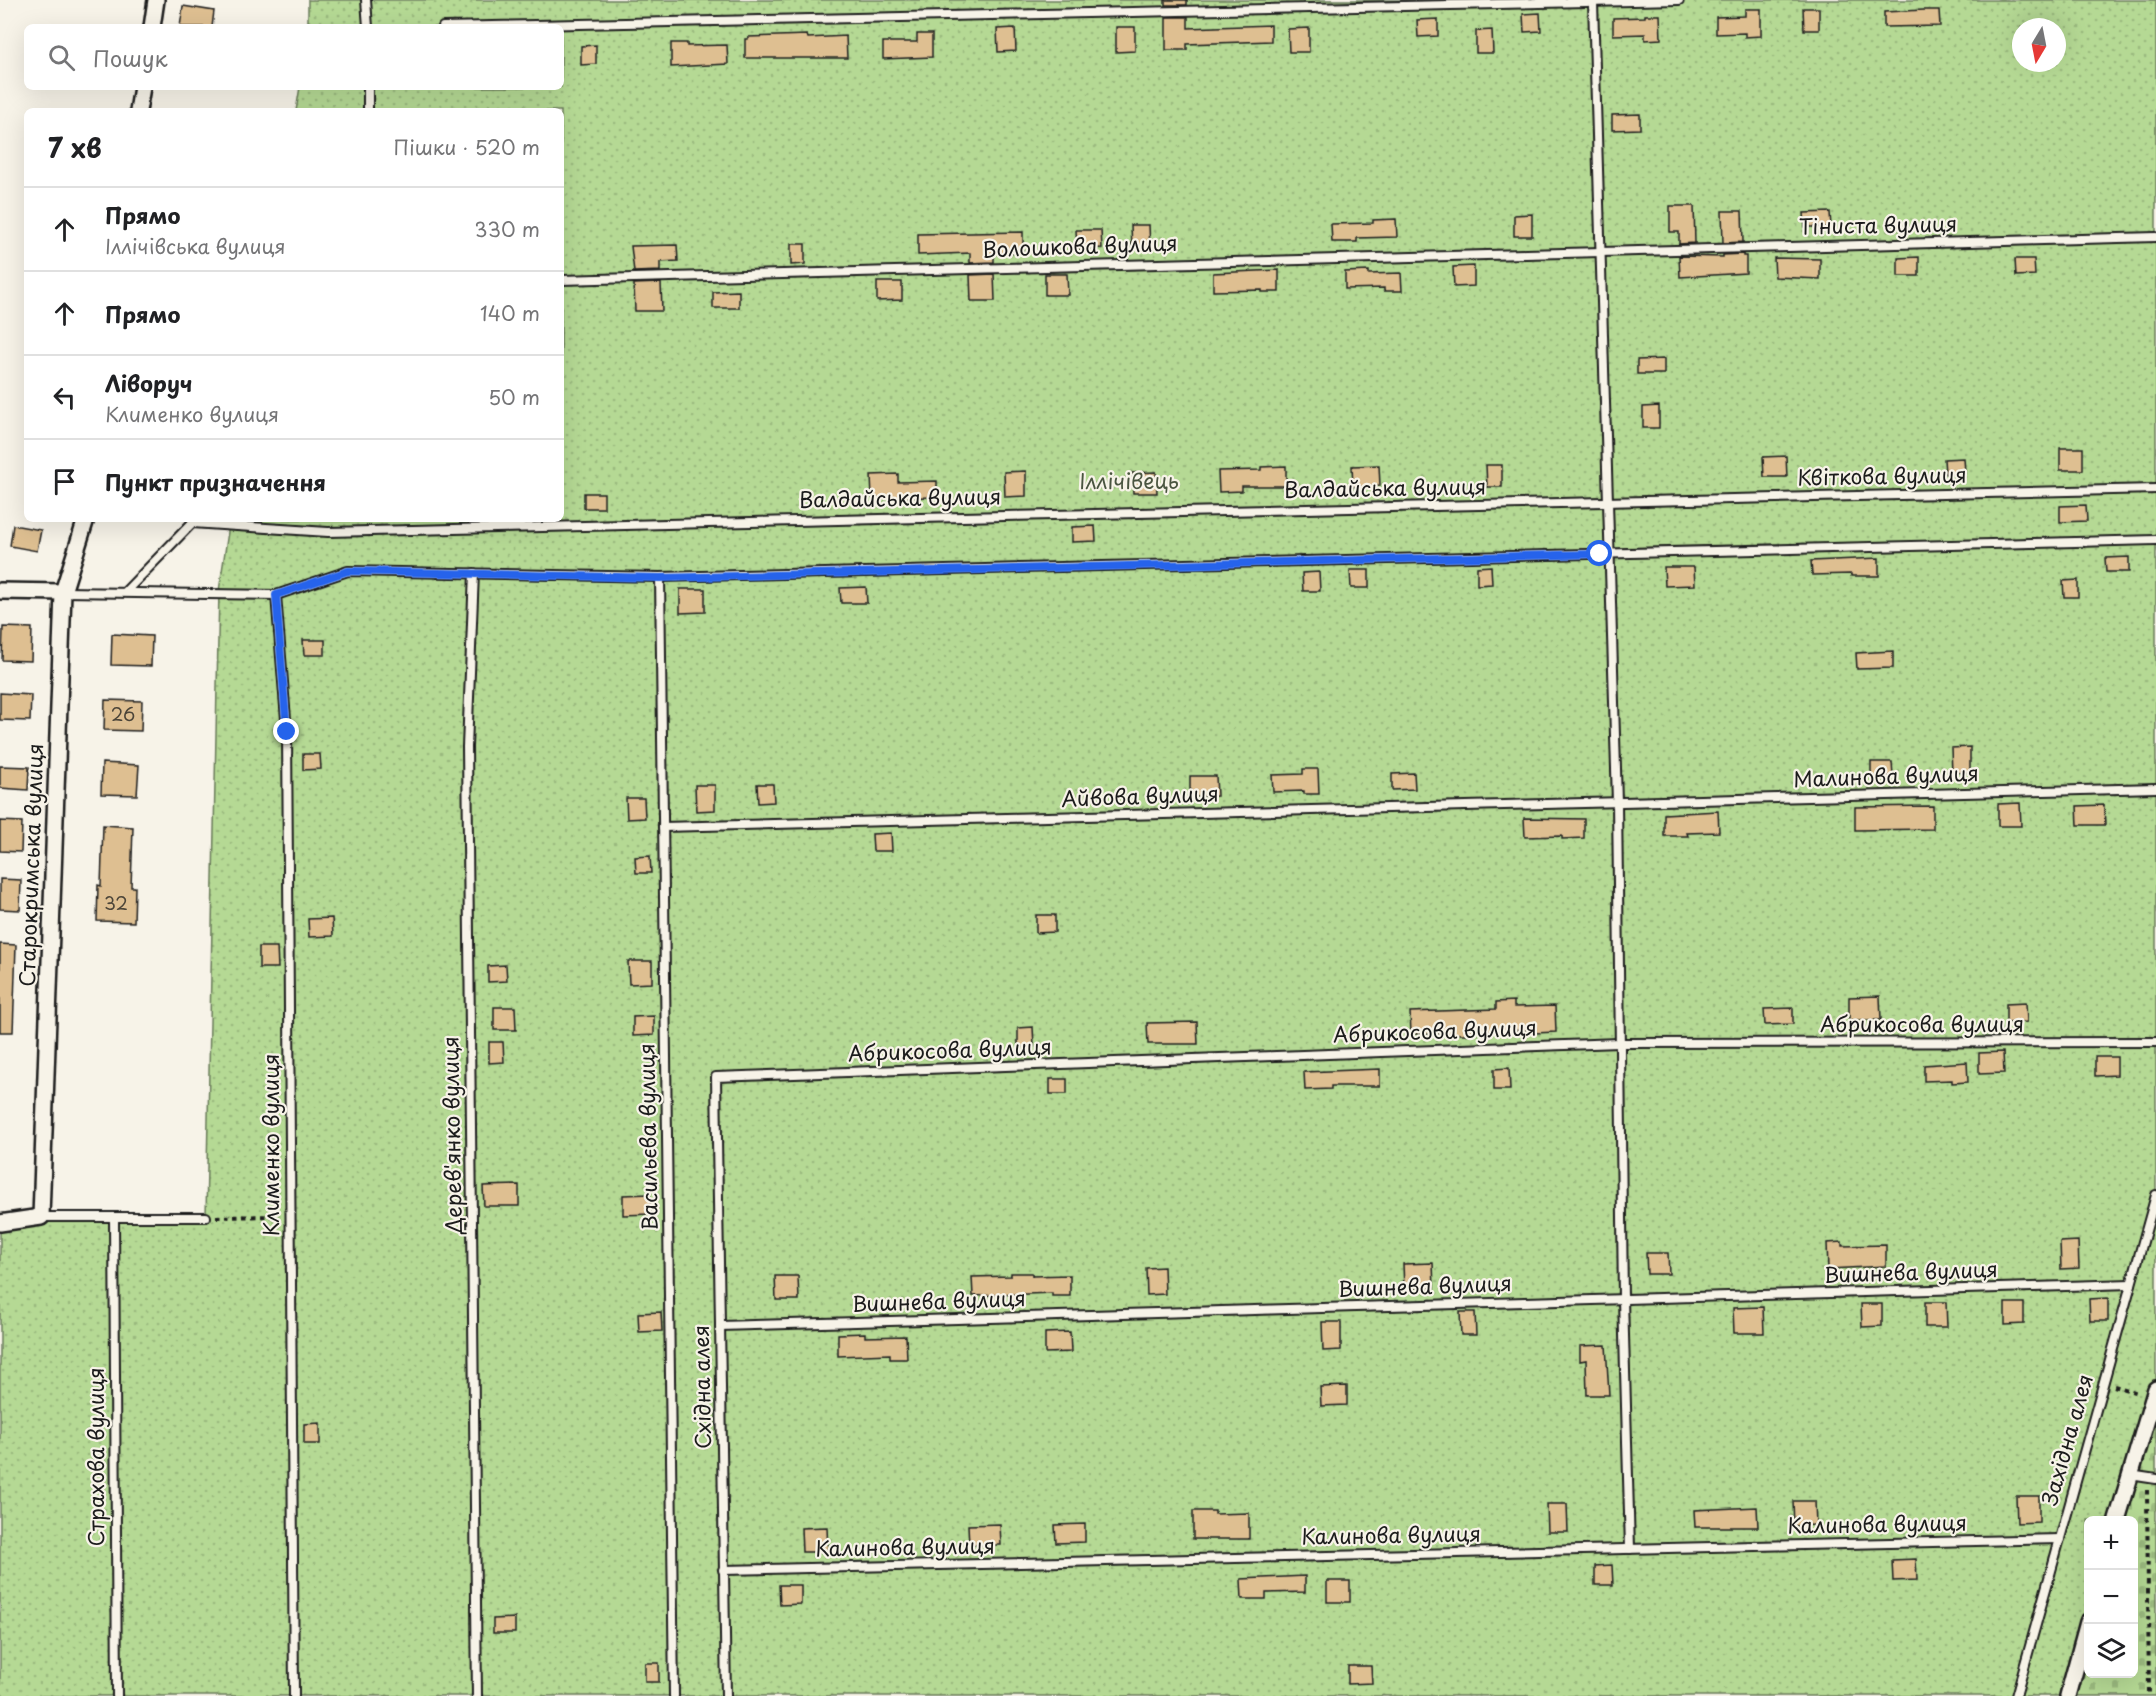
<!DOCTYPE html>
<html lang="uk">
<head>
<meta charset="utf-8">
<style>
	body { margin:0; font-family:"Playpen Sans",sans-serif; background:#f2f2f2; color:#202124 }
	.controls { position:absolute; right:18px; bottom:18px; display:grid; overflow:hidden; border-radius:9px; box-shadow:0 6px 24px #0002 }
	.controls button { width:54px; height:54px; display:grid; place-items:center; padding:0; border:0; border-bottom:2px solid #e0e0e0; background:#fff; color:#202124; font:30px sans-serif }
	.compass { position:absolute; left:2012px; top:18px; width:54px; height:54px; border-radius:50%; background:#fff; box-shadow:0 6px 24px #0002; rotate:190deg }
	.stop { position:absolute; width:18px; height:18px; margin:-14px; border:4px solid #2563eb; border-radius:50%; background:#fff }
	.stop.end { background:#2563eb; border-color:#fff; box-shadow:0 2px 6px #0008 }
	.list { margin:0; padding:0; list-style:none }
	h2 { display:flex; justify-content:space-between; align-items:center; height:78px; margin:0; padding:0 24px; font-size:26px }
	h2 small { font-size:20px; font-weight:400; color:#757577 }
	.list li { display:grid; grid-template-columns:39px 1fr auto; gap:18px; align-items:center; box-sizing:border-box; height:84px; padding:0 24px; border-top:2px solid #e0e0e0 }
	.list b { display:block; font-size:22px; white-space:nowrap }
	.list p { margin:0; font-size:20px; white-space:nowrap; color:#757577 }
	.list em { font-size:20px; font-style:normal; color:#757577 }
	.icon { flex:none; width:33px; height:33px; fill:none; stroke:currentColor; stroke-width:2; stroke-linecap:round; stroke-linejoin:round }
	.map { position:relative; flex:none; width:2156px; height:1696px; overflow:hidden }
	.search { position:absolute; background:#fff; box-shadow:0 6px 24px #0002; left:24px; top:24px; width:540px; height:66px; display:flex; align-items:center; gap:15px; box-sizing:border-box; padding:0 21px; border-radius:9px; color:#757577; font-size:22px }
	.panel { position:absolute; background:#fff; box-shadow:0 6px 24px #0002; left:24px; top:108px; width:540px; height:414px; border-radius:9px }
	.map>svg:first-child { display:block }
	.cemetery { fill:url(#cemetery-stones); stroke:#687a58; stroke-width:1.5 }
	.park { fill:url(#park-dots); stroke:#687a58; stroke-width:1.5; fill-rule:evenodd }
	.building { fill:#debf91; stroke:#1c1c1c; stroke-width:1.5 }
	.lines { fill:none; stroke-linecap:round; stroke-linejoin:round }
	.lane-casing { stroke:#1c1c1c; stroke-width:12 }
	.street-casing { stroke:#1c1c1c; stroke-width:20 }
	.path { stroke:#1c1c1c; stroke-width:4; stroke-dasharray:4.5 4.5; stroke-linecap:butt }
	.lane { stroke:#f7f3e8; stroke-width:8 }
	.street { stroke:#f7f3e8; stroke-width:15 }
	.route { stroke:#2563eb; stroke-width:8 }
	.labels { text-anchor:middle; stroke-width:4.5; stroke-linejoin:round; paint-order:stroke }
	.number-label { font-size:18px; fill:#4c4539 }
	.street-label { font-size:21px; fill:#1c1c1c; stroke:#f7f3e8 }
	.park-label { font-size:21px; fill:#4a5540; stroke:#f7f3e8 }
</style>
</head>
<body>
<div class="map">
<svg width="2156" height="1696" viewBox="0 0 2156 1696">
	<defs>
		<pattern id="cemetery-stones" width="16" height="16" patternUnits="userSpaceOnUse" patternTransform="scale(1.5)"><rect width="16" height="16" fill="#b5d994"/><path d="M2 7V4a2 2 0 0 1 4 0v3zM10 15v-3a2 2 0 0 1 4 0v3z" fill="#9bba7f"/></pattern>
		<pattern id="park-dots" width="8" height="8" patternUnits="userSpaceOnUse" patternTransform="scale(1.5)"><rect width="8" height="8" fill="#b5d994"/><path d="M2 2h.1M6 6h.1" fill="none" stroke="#9bba7f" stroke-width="1.8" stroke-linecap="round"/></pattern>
	</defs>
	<rect width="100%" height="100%" fill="#f7f3e8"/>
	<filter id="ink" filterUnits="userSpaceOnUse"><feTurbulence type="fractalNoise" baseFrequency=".0167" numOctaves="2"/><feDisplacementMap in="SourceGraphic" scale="12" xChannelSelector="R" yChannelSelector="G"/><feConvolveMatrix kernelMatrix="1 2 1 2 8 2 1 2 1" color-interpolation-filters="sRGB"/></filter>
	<g filter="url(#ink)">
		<polygon class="cemetery" points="2156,1389 2156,1696 2068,1696 2088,1622 2088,1674 2134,1674 2134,1520 2117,1520"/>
		<path class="park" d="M308 0H2156V1389L2117 1520H2088V1622L2068 1696H0V1223L41 1217 206 1216 219 591 230 519H561V111H296L300 87H561V27H308ZM2021 27H2057V63H2021Z"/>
		<g class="building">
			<rect x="1165" y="0" width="22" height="5"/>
			<polygon points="183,6 214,11 212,27 180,27"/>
			<polygon points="1803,8 1819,8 1819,30 1804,30"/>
			<polygon points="1745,9 1761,9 1761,36 1745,37 1745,33 1716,34 1716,17 1745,16"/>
			<polygon points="1924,10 1939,10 1940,26 1884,27 1884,12"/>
			<polygon points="1540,13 1541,31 1524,32 1523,14"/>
			<polygon points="1645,15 1660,15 1661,39 1645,40 1645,34 1613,35 1613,18 1645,17"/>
			<polygon points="1166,17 1188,17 1188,28 1271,25 1271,41 1187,44 1187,50 1166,50"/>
			<polygon points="1438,19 1438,36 1418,37 1417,20"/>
			<polygon points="1116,27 1135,27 1135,51 1116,52"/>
			<polygon points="1015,28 1016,51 998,52 997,29"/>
			<polygon points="1309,28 1309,52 1289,52 1288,29"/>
			<polygon points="1492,30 1493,53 1476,53 1476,31"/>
			<polygon points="917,34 932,34 932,57 883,59 883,42 917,42"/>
			<polygon points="807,35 808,38 846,36 847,58 745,58 745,39 748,39 748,37"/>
			<polygon points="671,43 687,43 687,46 727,45 728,64 671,67"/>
			<polygon points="596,45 596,64 581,65 581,46"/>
			<polygon points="1640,114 1640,129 1612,130 1612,115"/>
			<polygon points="1670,206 1694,206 1695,243 1679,244 1679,232 1670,232"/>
			<polygon points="1722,211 1742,211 1743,242 1723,243"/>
			<polygon points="1830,212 1831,227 1805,227 1804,213"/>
			<polygon points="1532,214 1532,236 1514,236 1514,215"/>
			<polygon points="1396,219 1397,237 1357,238 1357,242 1332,242 1331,224 1373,223 1373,220"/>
			<polygon points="1131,225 1149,225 1150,248 1132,249"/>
			<polygon points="1076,230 1101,230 1102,248 1077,249"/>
			<polygon points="1023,232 1023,253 994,254 994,262 970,263 970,253 918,255 918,234"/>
			<polygon points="791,244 805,244 805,264 791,265"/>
			<polygon points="677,245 678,261 660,262 660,271 634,272 631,246"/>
			<polygon points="1743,254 1743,256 1746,256 1746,273 1680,277 1679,256 1723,257 1723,255"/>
			<polygon points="1919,257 1919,276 1898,276 1898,258"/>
			<polygon points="1774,258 1820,259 1820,279 1775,277"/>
			<polygon points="2015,259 2034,259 2035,275 2016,276"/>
			<polygon points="1474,266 1474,286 1454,287 1453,267"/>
			<polygon points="1279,270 1279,292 1262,292 1262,290 1213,291 1213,273"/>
			<polygon points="1369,271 1369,274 1401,273 1402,291 1384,291 1384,288 1345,289 1345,272"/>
			<polygon points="994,274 995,301 971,301 970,275"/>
			<polygon points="1045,274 1067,274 1068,295 1045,295"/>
			<polygon points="877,282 902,282 902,300 877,301"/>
			<polygon points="661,283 662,311 635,311 634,284"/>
			<polygon points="739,291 739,308 713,308 713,292"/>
			<polygon points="1664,359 1664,374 1637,374 1637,360"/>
			<polygon points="1659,406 1659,428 1643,428 1643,407"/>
			<rect x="2060" y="448" width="23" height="22"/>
			<polygon points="1786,456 1787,477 1764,477 1763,457"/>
			<polygon points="1964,458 1965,473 1945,474 1944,459"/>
			<polygon points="1379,465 1380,486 1353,487 1352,466"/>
			<polygon points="1486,465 1502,465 1502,487 1487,487"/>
			<polygon points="1286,466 1286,486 1242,486 1242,491 1219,492 1218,471 1261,470 1261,467"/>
			<polygon points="1026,471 1026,496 1005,497 1004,472"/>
			<polygon points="1156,472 1157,493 1133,493 1132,473"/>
			<polygon points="898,474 898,482 937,481 937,497 872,498 871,475"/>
			<rect x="584" y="493" width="20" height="15"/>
			<polygon points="2086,505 2087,521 2060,522 2060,506"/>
			<polygon points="13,525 41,530 37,551 10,546"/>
			<polygon points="1095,526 1096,541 1072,542 1072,527"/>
			<polygon points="2129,557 2129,572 2106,572 2105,558"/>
			<polygon points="1879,558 1879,576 1851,576 1851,574 1812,575 1811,561"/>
			<polygon points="1491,566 1492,584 1477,585 1477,567"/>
			<polygon points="1664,567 1694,567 1695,585 1665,586"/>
			<polygon points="1350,570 1369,570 1369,588 1351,588"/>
			<polygon points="1319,572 1320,591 1303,591 1302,573"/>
			<polygon points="2078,580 2078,597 2064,597 2063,581"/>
			<polygon points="866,587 867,603 841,603 840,588"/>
			<polygon points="680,589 705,589 705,612 680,613"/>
			<polygon points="3,627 32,628 31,661 2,660"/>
			<polygon points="112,634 152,636 151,666 111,665"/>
			<polygon points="303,640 325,640 325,655 304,655"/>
			<polygon points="1893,651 1893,668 1857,669 1856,653"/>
			<polygon points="0,693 31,695 30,721 0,720"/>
			<polygon points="105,700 142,701 141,731 104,730"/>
			<polygon points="1970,747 1970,772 1952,773 1951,748"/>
			<polygon points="303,754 320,754 321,769 303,770"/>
			<polygon points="1871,762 1892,762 1893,776 1871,777"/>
			<polygon points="102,763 139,765 137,795 101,794"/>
			<polygon points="0,766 29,767 28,790 0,788"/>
			<polygon points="1303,769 1318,769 1319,794 1304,794 1304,791 1273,792 1272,775 1303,774"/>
			<polygon points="1414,773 1415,789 1392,790 1392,774"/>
			<polygon points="1190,776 1216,776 1217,796 1190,797"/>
			<polygon points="757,784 773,784 774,802 758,803"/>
			<polygon points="695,785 715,785 715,810 696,811"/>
			<polygon points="626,798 644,798 645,818 627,819"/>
			<polygon points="2020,803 2021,826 1998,826 1998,804"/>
			<polygon points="2104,805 2105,825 2078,825 2077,806"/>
			<polygon points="1933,806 1933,829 1855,830 1855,807"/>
			<polygon points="1718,811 1719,832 1687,833 1688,836 1664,836 1664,814"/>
			<polygon points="1524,818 1584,819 1584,838 1562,839 1562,836 1525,837"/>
			<polygon points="0,821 22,822 21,852 0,851"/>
			<polygon points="103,825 133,827 131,887 135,887 134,922 97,921 98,885 101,886"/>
			<polygon points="891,833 892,851 873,851 872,834"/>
			<polygon points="650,856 651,873 636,873 635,857"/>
			<polygon points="0,879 21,880 20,910 0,909"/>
			<polygon points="1036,915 1055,915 1055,932 1036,933"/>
			<polygon points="332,918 333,936 309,937 308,919"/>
			<polygon points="0,944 16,945 13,1032 0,1032"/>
			<polygon points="259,947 277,947 278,968 259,968"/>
			<polygon points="628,961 652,961 652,983 629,984"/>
			<polygon points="506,965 507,981 488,982 488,966"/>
			<polygon points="1880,996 1881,1020 1849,1020 1849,997"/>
			<polygon points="1514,1001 1514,1007 1555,1006 1556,1032 1535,1033 1535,1030 1470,1031 1470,1034 1411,1034 1410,1012 1496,1009 1496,1002"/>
			<polygon points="2026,1003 2027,1022 2006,1023 2006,1004"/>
			<polygon points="494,1007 515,1007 516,1030 494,1030"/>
			<polygon points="1793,1008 1793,1024 1765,1025 1764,1009"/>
			<polygon points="654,1016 654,1035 633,1036 633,1017"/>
			<polygon points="1197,1022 1198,1044 1148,1044 1147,1023"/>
			<polygon points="1033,1027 1034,1046 1018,1047 1018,1028"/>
			<polygon points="489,1042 503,1042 504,1062 489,1063"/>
			<polygon points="2003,1052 2004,1073 1979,1074 1979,1053"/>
			<polygon points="2095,1057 2117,1057 2117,1075 2095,1076"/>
			<polygon points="1967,1062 1968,1082 1952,1083 1952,1080 1924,1081 1924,1065"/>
			<polygon points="1509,1068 1510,1090 1494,1090 1494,1069"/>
			<polygon points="1380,1069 1380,1086 1331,1086 1331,1089 1305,1090 1304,1072"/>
			<rect x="1050" y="1079" width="17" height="15"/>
			<polygon points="519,1185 519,1206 484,1206 483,1186"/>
			<polygon points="650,1194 651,1214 623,1215 623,1195"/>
			<polygon points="2078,1241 2079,1268 2061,1269 2060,1242"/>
			<polygon points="1842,1242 1842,1246 1886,1245 1886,1266 1828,1269 1827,1243"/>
			<polygon points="1646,1253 1668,1253 1669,1274 1647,1274"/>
			<polygon points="1433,1263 1434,1288 1404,1288 1403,1264"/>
			<polygon points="1164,1267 1165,1294 1147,1295 1146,1268"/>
			<polygon points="1011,1273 1032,1273 1032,1276 1070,1275 1070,1296 1052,1296 1052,1293 973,1296 972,1277 1011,1276"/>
			<polygon points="775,1276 798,1276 799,1300 776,1300"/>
			<polygon points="2108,1298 2108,1321 2090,1321 2089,1299"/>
			<polygon points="1925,1302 1946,1302 1947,1327 1925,1327"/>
			<polygon points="2005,1303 2024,1303 2024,1324 2005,1325"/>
			<polygon points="1861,1304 1882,1304 1882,1326 1862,1327"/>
			<polygon points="1763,1307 1764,1333 1734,1333 1733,1308"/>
			<polygon points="661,1312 662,1331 639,1332 638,1313"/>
			<polygon points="1460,1312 1475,1312 1476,1335 1461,1335"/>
			<polygon points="1322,1322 1341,1322 1341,1350 1323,1351"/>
			<polygon points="1070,1332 1071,1352 1045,1353 1045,1333"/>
			<polygon points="865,1333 865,1337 906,1336 907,1359 890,1359 890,1354 838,1356 838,1334"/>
			<polygon points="1606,1345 1609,1395 1587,1395 1586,1360 1580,1361 1580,1346"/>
			<polygon points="1347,1386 1347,1405 1321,1406 1320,1387"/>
			<polygon points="320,1423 320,1444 304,1444 304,1424"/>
			<polygon points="2016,1496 2039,1496 2039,1522 2017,1523"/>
			<polygon points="1793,1501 1815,1501 1816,1525 1794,1526"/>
			<polygon points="1547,1504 1567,1504 1568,1532 1548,1532"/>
			<polygon points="1757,1507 1758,1527 1695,1527 1694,1510"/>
			<polygon points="1193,1511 1215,1511 1215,1514 1249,1513 1249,1539 1193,1539"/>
			<polygon points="1000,1524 1001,1545 969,1545 968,1525"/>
			<polygon points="1085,1524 1085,1542 1056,1543 1055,1525"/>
			<polygon points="827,1527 828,1552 802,1552 801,1528"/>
			<polygon points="1916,1559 1917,1580 1893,1581 1892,1560"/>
			<polygon points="1612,1565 1613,1585 1595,1585 1595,1566"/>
			<polygon points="1305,1576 1305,1592 1266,1593 1266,1599 1242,1599 1241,1579"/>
			<rect x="1327" y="1581" width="23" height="21"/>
			<polygon points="779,1585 801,1585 801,1604 780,1605"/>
			<polygon points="515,1618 515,1633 493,1633 493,1619"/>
			<rect x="645" y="1663" width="14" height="19"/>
			<polygon points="1348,1666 1371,1666 1372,1683 1348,1684"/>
		</g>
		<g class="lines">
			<defs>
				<g id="lane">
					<polyline points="366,0 368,27"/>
					<polyline points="1593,2 1617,802 1623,1299 1630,1549"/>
					<polyline points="443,27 1679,0"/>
					<polyline points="368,111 368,87"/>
					<polyline points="561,280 2156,237"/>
					<polyline points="192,523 328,532 2156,489"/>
					<polyline points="474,573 467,747 477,1696"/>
					<polyline points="660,577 674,1696"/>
					<polyline points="63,592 276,595 348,571 660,577 2156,540"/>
					<polyline points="125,592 195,520"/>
					<polyline points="276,595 287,732 294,1696"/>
					<polyline points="663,827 2156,788"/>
					<polyline points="41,1217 206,1217"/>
					<polyline points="114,1217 117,1696"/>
					<polyline points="720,1326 2131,1284"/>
					<polyline points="2130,1475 2156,1479"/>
					<polyline points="723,1570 2060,1539"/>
					<polyline points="726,1696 716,1077 1619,1043 2156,1042"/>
					<polyline points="2016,1696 2156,1195"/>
				</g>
				<g id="street">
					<polyline points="152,27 156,0"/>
					<polyline points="138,111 142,87"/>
					<polyline points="0,591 63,592"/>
					<polyline points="0,1223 41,1217 63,592 86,519"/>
					<polyline points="2117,1520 2156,1389"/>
					<polyline points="2068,1696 2088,1622"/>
				</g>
			</defs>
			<use href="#lane" class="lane-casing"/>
			<use href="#street" class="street-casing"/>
			<g class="path">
				<polyline points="216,1217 278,1216"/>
				<polyline points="2114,1386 2138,1393"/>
				<polyline points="2147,1490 2149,1696"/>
			</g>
			<use href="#lane" class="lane"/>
			<use href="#street" class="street"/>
		</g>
	</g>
	<g class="lines" filter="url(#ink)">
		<polyline class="route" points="287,732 276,595 348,571 660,578 1600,554"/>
	</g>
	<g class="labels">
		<g class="number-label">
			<text x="123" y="721">26</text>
			<text x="116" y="910">32</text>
		</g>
		<g class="street-label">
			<text transform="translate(1878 226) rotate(-1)" y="7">Тіниста вулиця</text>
			<text transform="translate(1080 247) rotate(-2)" y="7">Волошкова вулиця</text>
			<text transform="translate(1882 477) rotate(-1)" y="7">Квіткова вулиця</text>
			<text transform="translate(1385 489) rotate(-1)" y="7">Валдайська вулиця</text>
			<text transform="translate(900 499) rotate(-1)" y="7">Валдайська вулиця</text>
			<text transform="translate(1886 777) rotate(-2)" y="7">Малинова вулиця</text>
			<text transform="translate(1140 797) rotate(-2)" y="7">Айвова вулиця</text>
			<text transform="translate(32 865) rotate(-88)" y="7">Старокримська вулиця</text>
			<text x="1922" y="1032">Абрикосова вулиця</text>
			<text transform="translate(1435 1032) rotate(-2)" y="7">Абрикосова вулиця</text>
			<text transform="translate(950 1051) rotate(-2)" y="7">Абрикосова вулиця</text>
			<text transform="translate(453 1135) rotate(-91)" y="7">Дерев'янко вулиця</text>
			<text transform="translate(649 1137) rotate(-91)" y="7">Васильєва вулиця</text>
			<text transform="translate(272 1145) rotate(-90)" y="7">Клименко вулиця</text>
			<text transform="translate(1911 1273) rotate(-2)" y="7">Вишнева вулиця</text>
			<text transform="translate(1425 1287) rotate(-2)" y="7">Вишнева вулиця</text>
			<text transform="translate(939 1302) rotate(-2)" y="7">Вишнева вулиця</text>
			<text transform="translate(703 1387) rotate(-91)" y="7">Східна алея</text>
			<text transform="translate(2068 1440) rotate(-74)" y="7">Західна алея</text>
			<text transform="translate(97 1457) rotate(-90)" y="7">Страхова вулиця</text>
			<text transform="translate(1877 1525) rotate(-1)" y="7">Калинова вулиця</text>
			<text transform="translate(1391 1536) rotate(-1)" y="7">Калинова вулиця</text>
			<text transform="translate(905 1548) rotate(-1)" y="7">Калинова вулиця</text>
		</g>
		<g class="park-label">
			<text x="1129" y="489">Іллічівець</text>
		</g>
	</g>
</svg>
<div class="controls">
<button>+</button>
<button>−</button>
<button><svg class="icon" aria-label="layers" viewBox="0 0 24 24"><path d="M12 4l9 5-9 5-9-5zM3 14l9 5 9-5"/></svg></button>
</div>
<svg class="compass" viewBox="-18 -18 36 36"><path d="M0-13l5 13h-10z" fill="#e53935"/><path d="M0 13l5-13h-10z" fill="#757577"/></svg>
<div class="stop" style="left:1600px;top:554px"></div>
<div class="stop end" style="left:287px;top:732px"></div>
<div class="search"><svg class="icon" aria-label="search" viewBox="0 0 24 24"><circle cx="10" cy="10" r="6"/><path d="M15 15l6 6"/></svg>Пошук</div>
<section class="panel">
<h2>7 хв<small>Пішки · 520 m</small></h2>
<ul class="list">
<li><svg class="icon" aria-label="ahead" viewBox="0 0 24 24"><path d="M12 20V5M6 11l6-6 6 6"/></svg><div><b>Прямо</b><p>Іллічівська вулиця</p></div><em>330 m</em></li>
<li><svg class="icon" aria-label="ahead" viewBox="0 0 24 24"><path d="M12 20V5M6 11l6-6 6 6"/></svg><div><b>Прямо</b></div><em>140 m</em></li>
<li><svg class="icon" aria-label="left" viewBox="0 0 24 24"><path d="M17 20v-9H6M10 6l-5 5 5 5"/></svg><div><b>Ліворуч</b><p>Клименко вулиця</p></div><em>50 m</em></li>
<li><svg class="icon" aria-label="arrive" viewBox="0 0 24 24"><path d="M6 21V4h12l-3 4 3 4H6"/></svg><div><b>Пункт призначення</b></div></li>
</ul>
</section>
</div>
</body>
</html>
